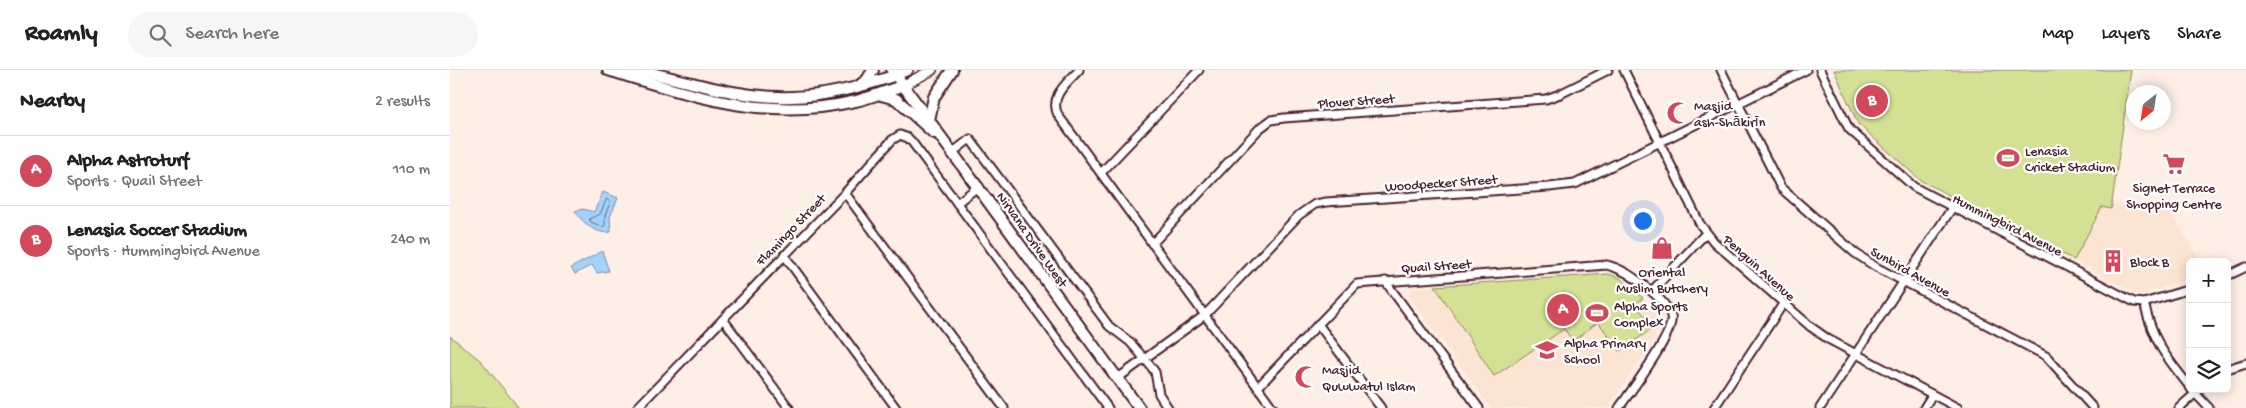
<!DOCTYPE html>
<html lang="en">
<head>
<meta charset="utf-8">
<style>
	body { margin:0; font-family:"Gochi Hand",sans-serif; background:#f6f6f6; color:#202124 }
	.controls { position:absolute; right:15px; bottom:15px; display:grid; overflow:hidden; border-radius:8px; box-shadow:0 2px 12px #0003 }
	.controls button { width:45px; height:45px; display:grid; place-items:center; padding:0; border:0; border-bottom:1px solid #e0e0e0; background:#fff; color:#202124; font:25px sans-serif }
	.compass { position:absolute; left:1676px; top:15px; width:45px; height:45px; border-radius:50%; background:#fff; box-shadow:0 2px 12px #0003; rotate:210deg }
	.you { position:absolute; left:1192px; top:150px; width:18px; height:18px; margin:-12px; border:4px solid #fff; border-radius:50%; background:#1a73e8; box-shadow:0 0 0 8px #1a73e833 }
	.badge { display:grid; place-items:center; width:32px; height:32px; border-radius:50%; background:#d1495b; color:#fff; font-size:16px; font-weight:700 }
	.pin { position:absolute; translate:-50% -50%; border:2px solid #fff; box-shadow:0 1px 5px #0006 }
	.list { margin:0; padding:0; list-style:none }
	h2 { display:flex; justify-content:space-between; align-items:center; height:65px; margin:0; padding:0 20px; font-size:21px }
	h2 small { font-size:16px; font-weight:400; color:#757577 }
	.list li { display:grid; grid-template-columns:32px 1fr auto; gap:15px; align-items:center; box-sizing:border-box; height:70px; padding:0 20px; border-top:1px solid #e0e0e0 }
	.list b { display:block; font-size:19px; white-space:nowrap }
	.list p { margin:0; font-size:16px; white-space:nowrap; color:#757577 }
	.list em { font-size:16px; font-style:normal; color:#757577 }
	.icon { flex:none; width:28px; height:28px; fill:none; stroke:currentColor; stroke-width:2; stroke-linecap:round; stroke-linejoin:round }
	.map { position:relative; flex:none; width:1796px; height:338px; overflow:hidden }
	header { display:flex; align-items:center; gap:30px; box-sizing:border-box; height:70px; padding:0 25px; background:#fff; border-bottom:1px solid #e0e0e0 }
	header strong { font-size:24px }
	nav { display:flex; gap:28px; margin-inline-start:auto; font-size:18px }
	.search { width:350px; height:45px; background:#f6f6f6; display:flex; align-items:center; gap:12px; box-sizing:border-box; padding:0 18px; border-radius:28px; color:#757577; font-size:19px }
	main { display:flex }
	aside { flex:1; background:#fff }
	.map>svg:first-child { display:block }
	.built { fill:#fce4d2 }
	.green { fill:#d4e194; stroke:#8f8060 }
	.water { fill:#a2d2fe; stroke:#7f8aaa }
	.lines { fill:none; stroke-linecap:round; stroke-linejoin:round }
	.shore { stroke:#6d677f; stroke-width:1 }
	.minor-casing { stroke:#4a1f2b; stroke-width:11 }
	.tertiary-casing { stroke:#4a1f2b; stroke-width:12 }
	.secondary-casing { stroke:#4a1f2b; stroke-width:14 }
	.minor { stroke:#fff; stroke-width:7 }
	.tertiary { stroke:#fff; stroke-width:9 }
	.secondary { stroke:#fff; stroke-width:10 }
	.labels { text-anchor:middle; stroke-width:4.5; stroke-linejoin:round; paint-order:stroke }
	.street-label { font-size:14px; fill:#4a1f2b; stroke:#fff }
	.poi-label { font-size:14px; fill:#4a1f2b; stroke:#fff; text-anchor:start }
</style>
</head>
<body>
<header>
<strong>Roamly</strong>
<div class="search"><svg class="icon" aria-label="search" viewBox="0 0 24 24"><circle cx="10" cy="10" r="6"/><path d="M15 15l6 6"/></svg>Search here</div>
<nav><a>Map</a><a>Layers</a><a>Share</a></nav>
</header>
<main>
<aside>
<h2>Nearby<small>2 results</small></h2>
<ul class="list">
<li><span class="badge">A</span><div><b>Alpha Astroturf</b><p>Sports · Quail Street</p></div><em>110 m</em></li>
<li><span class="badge">B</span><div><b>Lenasia Soccer Stadium</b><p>Sports · Hummingbird Avenue</p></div><em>240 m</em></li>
</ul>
</aside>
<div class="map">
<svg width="1796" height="338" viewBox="0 0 1796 338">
	<rect width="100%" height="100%" fill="#fdefe5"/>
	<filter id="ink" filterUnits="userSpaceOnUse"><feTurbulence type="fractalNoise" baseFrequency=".02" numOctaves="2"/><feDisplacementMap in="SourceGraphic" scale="10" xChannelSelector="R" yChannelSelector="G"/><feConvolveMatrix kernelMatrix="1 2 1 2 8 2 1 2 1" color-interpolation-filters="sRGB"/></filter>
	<g filter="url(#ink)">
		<g class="built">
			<polygon points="1662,134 1720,142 1752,192 1740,192 1740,207 1738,209 1689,225 1624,190 1652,136 1661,139"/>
			<polygon points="1159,204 1170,208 1212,245 1213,255 1158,338 1041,338 958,225 963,218"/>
		</g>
		<g class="green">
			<polygon points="1384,0 1681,0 1661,139 1652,137 1624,190 1590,172 1590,170 1580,165 1577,166 1470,110 1408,54"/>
			<polygon points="1159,204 1170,208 1193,228 1186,234 1203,258 1170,281 1148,252 1123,271 1114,259 1044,306 985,216"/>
			<polygon points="0,266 31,291 69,338 0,338"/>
		</g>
		<g class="water">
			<path d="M153 122 168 128 160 147 161 162C146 165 133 153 125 141L133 139 144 142Z"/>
			<polygon points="152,181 159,201 147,203 142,195 125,204 121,198"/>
		</g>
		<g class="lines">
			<polygon class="shore" points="157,129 160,132 155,146 155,155 153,157 141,152 139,149 150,144"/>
			<defs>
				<g id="minor">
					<path d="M629 0C617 13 599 26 608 45L823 338"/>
					<polyline points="1174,0 1250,154 1264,172 1361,257 1378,269 1508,338"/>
					<polyline points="1271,0 1331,118 1405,183 1426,197 1596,286 1643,338"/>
					<polyline points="1370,0 1399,59 1464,117 1684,232 1694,233 1740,219"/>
					<polyline points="503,82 520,69 659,256 680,272 699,294 705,302 709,324 718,338"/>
					<polyline points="651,103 749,0"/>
					<polyline points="395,123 554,338"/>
					<polyline points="507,133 529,116"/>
					<polyline points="702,174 809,59 821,50 834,48 1096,29 1110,24 1158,0"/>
					<polyline points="334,185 446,338"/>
					<polyline points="1777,206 1796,197"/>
					<polyline points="935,211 1029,338"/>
					<polyline points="1202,221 1256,163"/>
					<path d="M1694 233C1704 273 1715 286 1740 317"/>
					<polyline points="273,249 339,338"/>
					<polyline points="868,254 931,338"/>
					<polyline points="1777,299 1796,293"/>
					<polyline points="668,308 755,245 849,145 865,134 876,132 1099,117 1125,114 1356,0"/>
					<path d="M808 317 907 214 1157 195C1173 199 1183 207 1196 217 1205 224 1218 235 1221 246 1226 262 1180 322 1169 338"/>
					<polyline points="1742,320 1759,338"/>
					<polyline points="187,338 395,123 442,70 450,65 458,68 462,72 658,338"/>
					<polyline points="1264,338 1333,234"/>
					<polyline points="1370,338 1502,138"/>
					<polyline points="1474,338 1482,325"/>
					<polyline points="1729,338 1750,319"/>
				</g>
				<g id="tertiary">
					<polyline points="446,5 458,0"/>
					<polyline points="454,15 482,0"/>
				</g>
				<g id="secondary">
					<path d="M158 0C244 26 315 52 406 31 422 27 438 21 454 15"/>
					<path d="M188 0C238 11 291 29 342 27 379 26 412 17 446 5"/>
					<polyline points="442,0 689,338"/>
					<polyline points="410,15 417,10 423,0"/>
					<polyline points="431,25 446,29 484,63"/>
					<polyline points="479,50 484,27 502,0"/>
				</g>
			</defs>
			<use href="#minor" class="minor-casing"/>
			<use href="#tertiary" class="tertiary-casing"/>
			<use href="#secondary" class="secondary-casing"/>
			<use href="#minor" class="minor"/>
			<use href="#tertiary" class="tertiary"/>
			<use href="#secondary" class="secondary"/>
		</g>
	</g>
	<defs>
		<symbol id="mosque-bare" viewBox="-9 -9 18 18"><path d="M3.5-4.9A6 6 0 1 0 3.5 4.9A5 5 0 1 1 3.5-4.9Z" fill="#d1495b" stroke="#fff" stroke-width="2.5" paint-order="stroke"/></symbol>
		<symbol id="stadium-bare" viewBox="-9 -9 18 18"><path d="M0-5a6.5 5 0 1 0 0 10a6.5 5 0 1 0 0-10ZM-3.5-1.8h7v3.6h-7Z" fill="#d1495b" stroke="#fff" stroke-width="2.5" paint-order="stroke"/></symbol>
		<symbol id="supermarket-bare" viewBox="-9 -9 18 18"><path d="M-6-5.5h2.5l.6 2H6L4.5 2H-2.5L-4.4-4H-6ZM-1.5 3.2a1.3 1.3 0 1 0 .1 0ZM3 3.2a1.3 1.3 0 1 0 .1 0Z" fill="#d1495b" stroke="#fff" stroke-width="2.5" paint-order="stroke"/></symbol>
		<symbol id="shop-bare" viewBox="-9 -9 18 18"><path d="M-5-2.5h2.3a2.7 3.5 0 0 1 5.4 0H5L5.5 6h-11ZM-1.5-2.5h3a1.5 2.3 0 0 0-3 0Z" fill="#d1495b" stroke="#fff" stroke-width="2.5" paint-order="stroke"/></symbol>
		<symbol id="building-bare" viewBox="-9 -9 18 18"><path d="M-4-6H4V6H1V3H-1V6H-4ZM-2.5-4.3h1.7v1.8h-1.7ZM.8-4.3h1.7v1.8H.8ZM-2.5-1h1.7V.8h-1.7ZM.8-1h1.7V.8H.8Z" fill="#d1495b" stroke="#fff" stroke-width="2.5" paint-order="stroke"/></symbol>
		<symbol id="school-bare" viewBox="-9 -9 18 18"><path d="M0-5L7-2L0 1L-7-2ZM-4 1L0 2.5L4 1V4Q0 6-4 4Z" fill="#d1495b" stroke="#fff" stroke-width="2.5" paint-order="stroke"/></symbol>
	</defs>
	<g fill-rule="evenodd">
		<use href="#mosque-bare" x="1212" y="27" width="32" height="32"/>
		<use href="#stadium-bare" x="1542" y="72" width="32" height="32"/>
		<use href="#supermarket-bare" x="1708" y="78" width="32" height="32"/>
		<use href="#shop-bare" x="1196" y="162" width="32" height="32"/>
		<use href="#building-bare" x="1647" y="175" width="32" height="32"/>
		<use href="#stadium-bare" x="1131" y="227" width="32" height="32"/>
		<use href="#school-bare" x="1081" y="264" width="32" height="32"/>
		<use href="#mosque-bare" x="840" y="291" width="32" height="32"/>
	</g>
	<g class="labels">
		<g class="street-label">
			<text transform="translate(906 30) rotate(-4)" y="5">Plover Street</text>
			<text transform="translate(991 112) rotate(-4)" y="5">Woodpecker Street</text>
			<text transform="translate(1558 154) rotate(27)" y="5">Hummingbird Avenue</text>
			<text transform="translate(340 159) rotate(-46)" y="5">Flamingo Street</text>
			<text transform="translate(583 169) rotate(55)" y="5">Nirvana Drive West</text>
			<text transform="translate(986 195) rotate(-4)" y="5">Quail Street</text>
			<text transform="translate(1310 197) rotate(42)" y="5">Penguin Avenue</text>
			<text transform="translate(1461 201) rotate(29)" y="5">Sunbird Avenue</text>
		</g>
		<g class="poi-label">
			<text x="1244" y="40">Masjid<tspan x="1244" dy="16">ash-Shākirīn</tspan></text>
			<text x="1575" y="85">Lenasia<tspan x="1575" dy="16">Cricket Stadium</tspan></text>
			<text x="1724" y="122" text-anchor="middle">Signet Terrace<tspan x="1724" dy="16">Shopping Centre</tspan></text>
			<text x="1680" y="196">Block B</text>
			<text x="1212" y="206" text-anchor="middle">Oriental<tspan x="1212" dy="16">Muslim Butchery</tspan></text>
			<text x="1164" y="240">Alpha Sports<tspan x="1164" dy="16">Complex</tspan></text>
			<text x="1114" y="277">Alpha Primary<tspan x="1114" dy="16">School</tspan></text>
			<text x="872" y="304">Masjid<tspan x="872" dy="16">Quwwatul Islam</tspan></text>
		</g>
	</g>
</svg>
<div class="controls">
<button>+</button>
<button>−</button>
<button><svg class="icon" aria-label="layers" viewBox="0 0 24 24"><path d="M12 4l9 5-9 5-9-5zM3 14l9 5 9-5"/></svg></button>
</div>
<svg class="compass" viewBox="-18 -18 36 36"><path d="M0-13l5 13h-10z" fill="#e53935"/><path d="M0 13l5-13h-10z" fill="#757577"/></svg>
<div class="you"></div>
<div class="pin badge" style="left:1113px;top:240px">A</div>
<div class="pin badge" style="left:1422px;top:31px">B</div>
</div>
</main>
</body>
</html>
